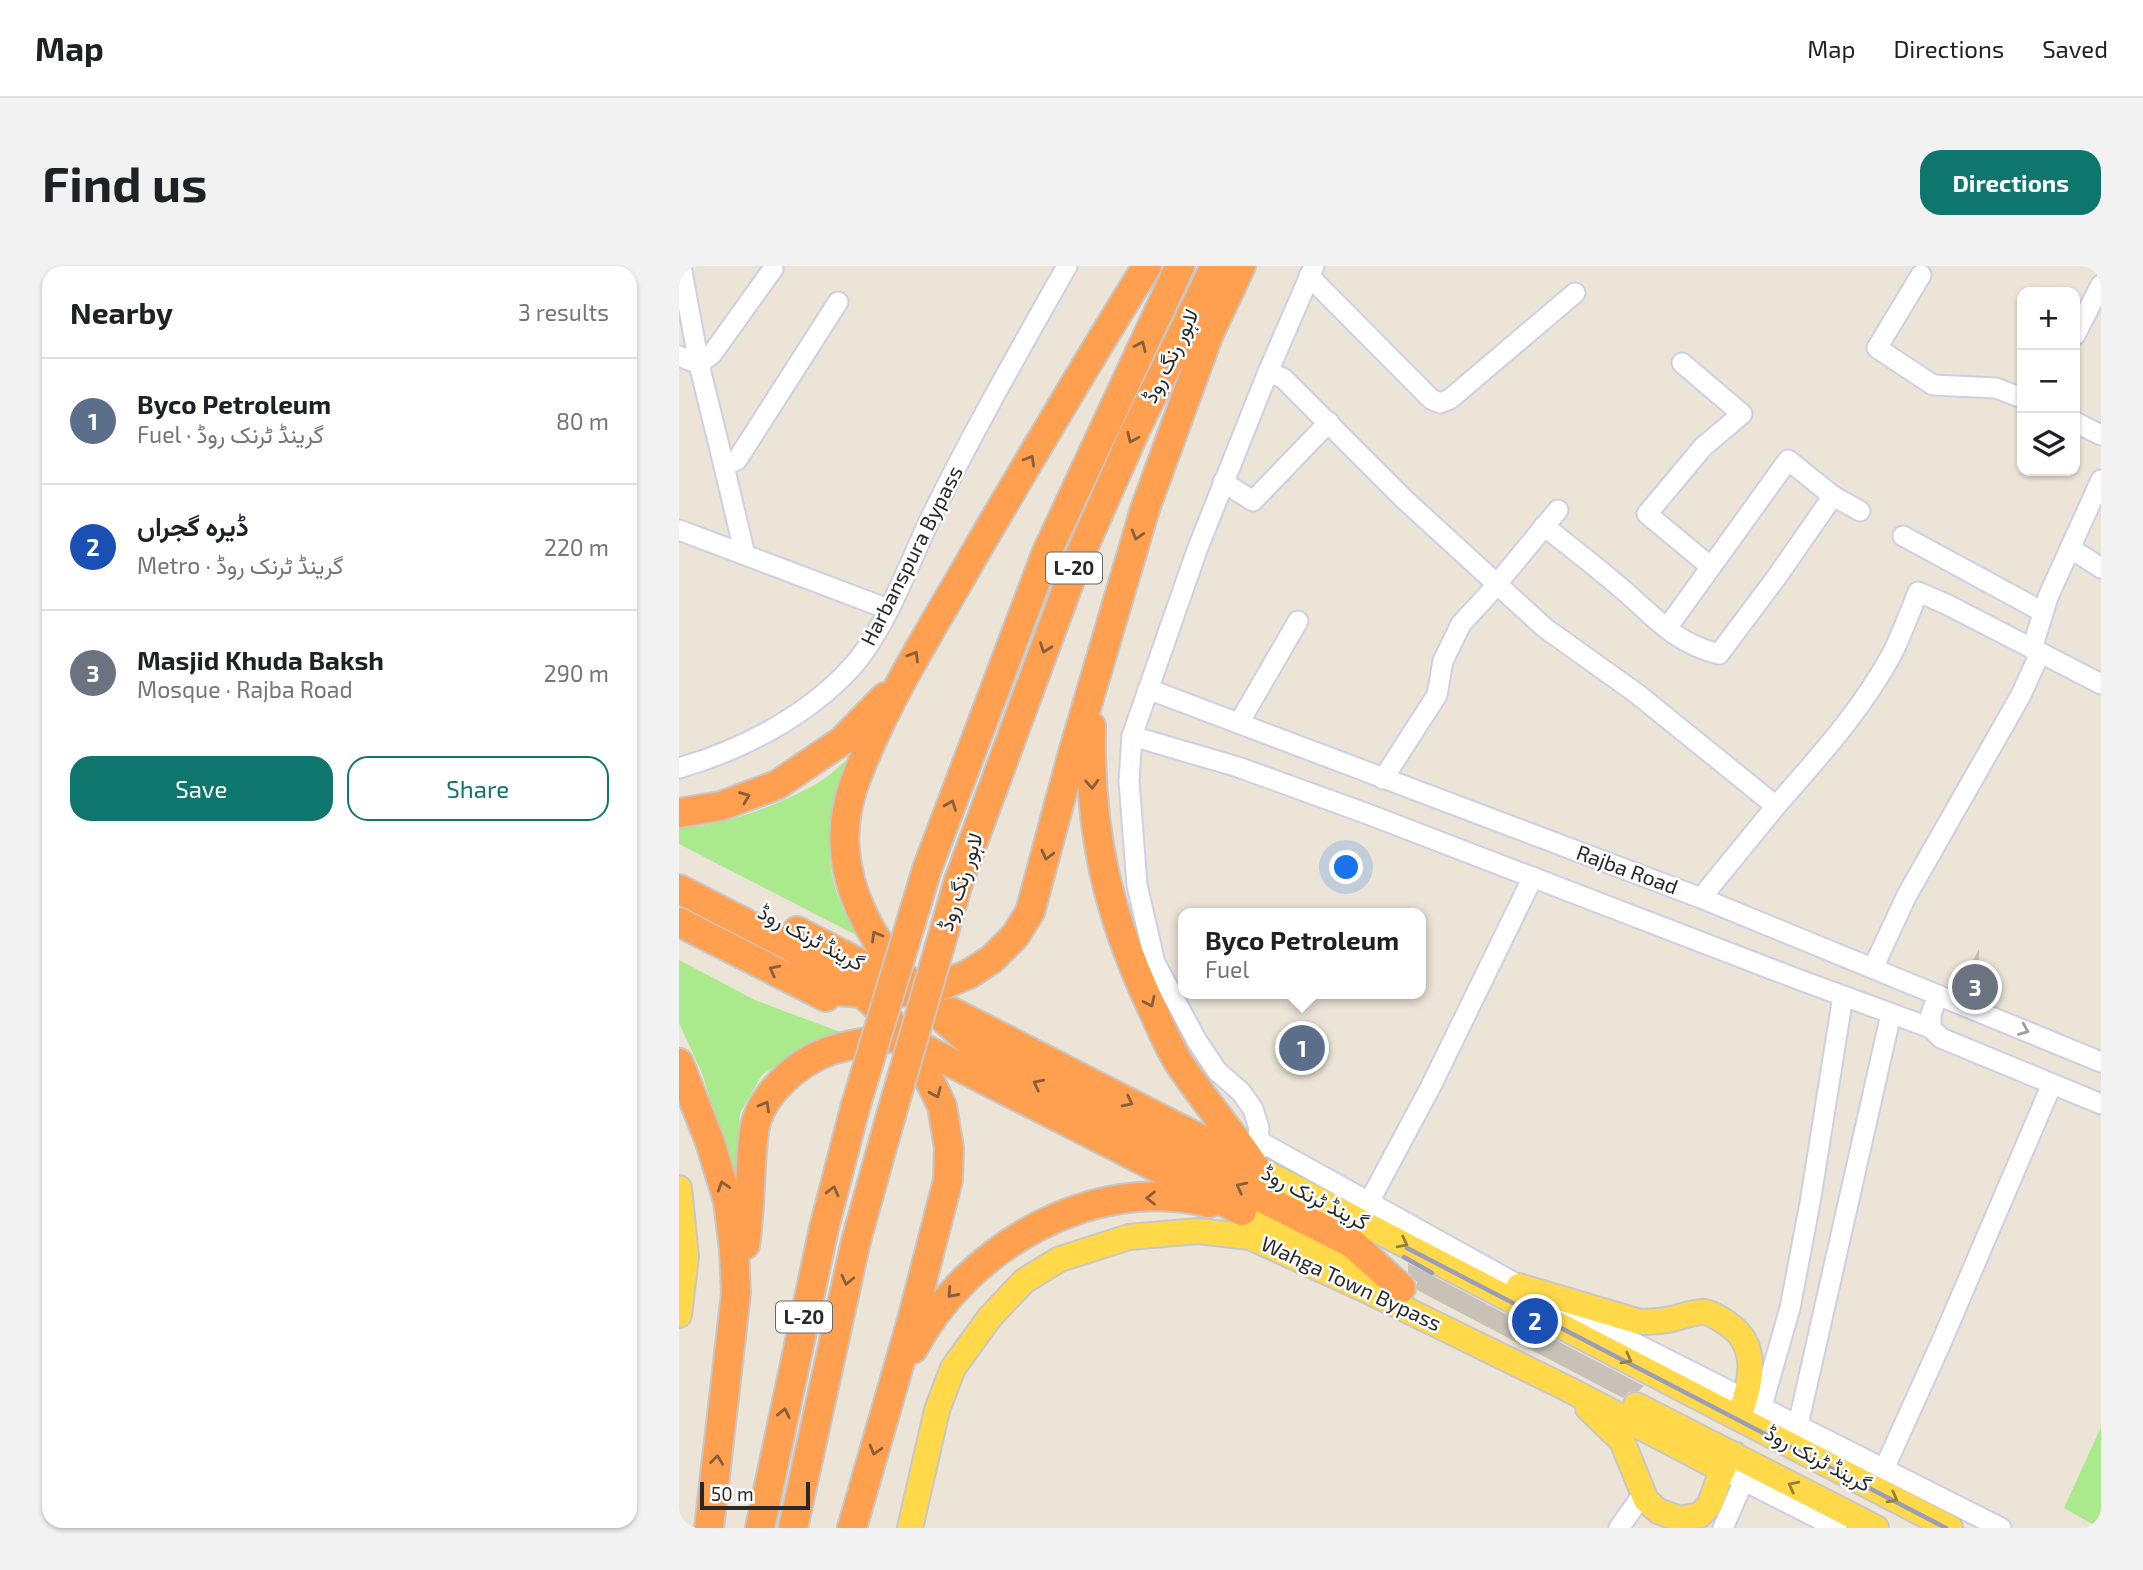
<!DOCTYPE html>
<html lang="en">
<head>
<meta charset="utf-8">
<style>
	body { margin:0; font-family:"Exo 2",Vazirmatn,sans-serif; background:#f2f2f2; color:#202124 }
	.controls { position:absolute; right:21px; top:21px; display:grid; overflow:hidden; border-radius:14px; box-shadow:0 2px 5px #0004 }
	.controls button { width:63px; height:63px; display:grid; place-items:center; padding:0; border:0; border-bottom:2px solid #e0e0e0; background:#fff; color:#202124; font:35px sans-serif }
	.scale { position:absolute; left:21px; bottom:18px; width:110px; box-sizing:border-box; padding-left:7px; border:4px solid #282828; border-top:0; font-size:19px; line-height:24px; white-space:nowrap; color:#282828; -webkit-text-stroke:5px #fff; paint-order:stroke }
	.you { position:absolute; left:668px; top:602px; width:24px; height:24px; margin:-18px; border:5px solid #fff; border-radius:50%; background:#1a73e8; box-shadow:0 0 0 10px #1a73e833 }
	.badge { display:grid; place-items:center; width:46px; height:46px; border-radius:50%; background:#0f766e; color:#fff; font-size:23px; font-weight:700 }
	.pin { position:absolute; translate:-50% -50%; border:4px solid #fff; box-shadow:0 2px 7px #0006 }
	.popup { position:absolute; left:499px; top:642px; width:248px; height:91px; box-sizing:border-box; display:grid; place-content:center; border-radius:14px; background:#fff; filter:drop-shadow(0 2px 5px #0005); font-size:23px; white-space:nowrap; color:#757577 }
	.popup b { font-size:26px; color:#202124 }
	.popup::after { content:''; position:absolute; left:50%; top:100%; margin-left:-14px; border:14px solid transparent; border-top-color:#fff }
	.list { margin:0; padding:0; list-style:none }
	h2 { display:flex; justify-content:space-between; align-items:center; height:91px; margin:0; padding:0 28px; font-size:30px }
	h2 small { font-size:23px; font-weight:400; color:#757577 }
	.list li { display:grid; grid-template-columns:46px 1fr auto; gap:21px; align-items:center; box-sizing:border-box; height:126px; padding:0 28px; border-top:2px solid #e0e0e0 }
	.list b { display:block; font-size:26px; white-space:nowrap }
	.list p { margin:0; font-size:23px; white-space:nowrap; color:#757577 }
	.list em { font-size:23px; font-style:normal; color:#757577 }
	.actions { display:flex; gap:14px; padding:21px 28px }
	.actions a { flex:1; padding:16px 0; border:2px solid #0f766e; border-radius:21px; text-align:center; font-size:24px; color:#0f766e }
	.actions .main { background:#0f766e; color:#fff }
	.icon { flex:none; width:38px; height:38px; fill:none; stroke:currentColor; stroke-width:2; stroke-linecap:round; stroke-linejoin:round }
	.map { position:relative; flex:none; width:1422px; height:1262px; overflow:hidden; border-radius:21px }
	header { display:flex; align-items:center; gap:42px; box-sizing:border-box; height:98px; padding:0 35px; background:#fff; border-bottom:2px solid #e0e0e0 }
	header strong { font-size:33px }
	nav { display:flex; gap:38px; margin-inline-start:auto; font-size:24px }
	.intro { display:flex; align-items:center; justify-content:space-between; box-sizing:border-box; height:168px; padding:0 42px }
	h1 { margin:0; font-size:49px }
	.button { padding:18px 32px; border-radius:21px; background:#0f766e; color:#fff; font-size:24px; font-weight:700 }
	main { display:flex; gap:42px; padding:0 42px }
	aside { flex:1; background:#fff; border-radius:21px; box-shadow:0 2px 5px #0004 }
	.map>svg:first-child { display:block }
	.green { fill:#aaea8d }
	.building { fill:#c7c1b7 }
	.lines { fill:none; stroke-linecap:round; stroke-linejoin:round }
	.major-tunnel { stroke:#c5beb4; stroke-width:24; stroke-dasharray:24 12; stroke-linecap:butt }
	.minor-casing { stroke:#cdd0e3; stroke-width:23 }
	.major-casing { stroke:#c7c7c7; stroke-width:28 }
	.highway-casing { stroke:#c7c7c7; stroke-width:32 }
	.minor { stroke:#fff; stroke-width:19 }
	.major { stroke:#ffd94a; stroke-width:24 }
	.highway { stroke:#ff9f50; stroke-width:28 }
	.rail { stroke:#9a9db5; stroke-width:4.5 }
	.highway-bridge-casing { stroke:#c7c7c7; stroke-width:32; stroke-linecap:butt }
	.highway-bridge { stroke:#ff9f50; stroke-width:28 }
	.oneway { stroke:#895e3a }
	.oneway2 { stroke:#9e9e9e }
	.oneway3 { stroke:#948039 }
	.labels { text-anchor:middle; stroke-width:5; stroke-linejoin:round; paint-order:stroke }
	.shield { fill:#fff; stroke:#686868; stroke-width:2 }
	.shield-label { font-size:19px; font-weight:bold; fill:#282828 }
	.street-label { font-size:21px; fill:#282828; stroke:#fff }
</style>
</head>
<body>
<header>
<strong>Map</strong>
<nav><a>Map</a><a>Directions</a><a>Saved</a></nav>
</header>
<div class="intro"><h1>Find us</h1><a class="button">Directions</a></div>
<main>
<aside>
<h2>Nearby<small>3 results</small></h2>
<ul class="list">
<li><span class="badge" style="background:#5c6f8a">1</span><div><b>Byco Petroleum</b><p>Fuel · گرینڈ ٹرنک روڈ</p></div><em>80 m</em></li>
<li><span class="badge" style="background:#1a4fb4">2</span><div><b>ڈیرہ گجراں</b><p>Metro · گرینڈ ٹرنک روڈ</p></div><em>220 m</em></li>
<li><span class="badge" style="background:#6b7280">3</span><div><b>Masjid Khuda Baksh</b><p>Mosque · Rajba Road</p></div><em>290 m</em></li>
</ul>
<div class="actions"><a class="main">Save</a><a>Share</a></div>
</aside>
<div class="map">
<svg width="1422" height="1262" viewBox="0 0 1422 1262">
	<rect width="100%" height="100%" fill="#ece4d7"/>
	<g class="green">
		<path d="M172 490C150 538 140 594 165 644 169 654 177 663 183 672L0 578V562C45 560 100 539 139 517 151 510 161 499 172 490Z"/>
		<polygon points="0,694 76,734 161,766 112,790 83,809 61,847 56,915 23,807 0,757"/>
		<polygon points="1422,1161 1422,1262 1420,1262 1385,1242"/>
	</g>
	<g class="building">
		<polygon points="1300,683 1301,717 1321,726 1315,739 1279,724"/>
		<polygon points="729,997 965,1120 960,1125 950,1126 944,1132 738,1024 738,1016 729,1006"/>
	</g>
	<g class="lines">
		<polyline class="major-tunnel" points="1046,1196 1062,1145"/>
		<defs>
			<g id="minor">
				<polyline points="2,0 20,98 45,200 58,194 159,36"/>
				<polyline points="1242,9 1198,82 1254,119 1317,122 1343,132"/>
				<polyline points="630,10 752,133 761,137 771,133 896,27"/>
				<polyline points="1396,69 1422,19"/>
				<polyline points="0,90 20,98 33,88 94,3"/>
				<polyline points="1003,97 1063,148 1024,181 968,248 1032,301"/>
				<polyline points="589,106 604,112 726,234 866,362 957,427 1097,540 1022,632"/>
				<polyline points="1396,156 1422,169"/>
				<polyline points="45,200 66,289"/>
				<polyline points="544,216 574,235 650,156"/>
				<path d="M865 260C894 283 923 305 950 329 980 356 999 378 1040 388L1097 312 1154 230 1181 245"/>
				<polyline points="0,264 209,343"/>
				<polyline points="1224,270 1364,346"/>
				<polyline points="1391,282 1422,302"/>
				<polyline points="988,362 1109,194 1154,230"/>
				<polyline points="1353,383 1369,331 1422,214"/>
				<polyline points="469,423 1022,632 1422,796"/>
				<polyline points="560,457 619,355"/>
				<polyline points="453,470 559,501 686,547 1121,714 1252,762"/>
				<path d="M0 502C63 484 128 450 172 402 208 363 232 291 256 243 297 160 343 80 388 0"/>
				<polyline points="704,513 758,429 764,395 782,358 808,330 879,244"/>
				<path d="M1097 540C1140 491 1183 444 1214 386 1223 367 1231 346 1239 326L1267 338 1422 418"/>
				<polyline points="1194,702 1228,629 1342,429 1361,387"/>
				<polyline points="1259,729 1252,748 1252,762 1262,772 1422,838"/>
				<polyline points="580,875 852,1026"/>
				<polyline points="576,901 580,862 574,843 562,826 538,805 518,775 476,697 458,619 450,515 453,470 518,284 589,106 635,0"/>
				<polyline points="690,936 751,822 854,611"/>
				<polyline points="882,1040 1322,1262"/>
				<polyline points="1083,1140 1111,1042 1131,937 1164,730"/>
				<polyline points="1119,1159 1212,748"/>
				<polyline points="1205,1203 1262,1077 1373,818"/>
				<polyline points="1044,1204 1158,1262"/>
				<polyline points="940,1262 964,1228"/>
				<polyline points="1044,1262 1065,1214"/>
			</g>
			<g id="major">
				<polyline points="576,901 1271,1262"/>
				<polyline points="0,922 7,991 0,1049"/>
				<polyline points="563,945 603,962 705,1014"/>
				<path d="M840 1020 961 1056C972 1056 983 1055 993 1053 1004 1050 1014 1046 1025 1046 1033 1047 1042 1053 1049 1058 1080 1079 1073 1114 1062 1145"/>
				<polyline points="957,1139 1197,1262"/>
				<polyline points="909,1142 943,1175 967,1234 979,1245 1001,1253 1021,1249 1031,1238 1046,1196"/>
				<polyline points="231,1262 258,1144 274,1102 311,1051 345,1015 381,993 450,971 519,965 571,971 687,1024 889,1123 1044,1204"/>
			</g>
			<g id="highway">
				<path d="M468 0C410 93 354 188 299 282 264 344 226 403 196 468 179 505 162 542 166 584 173 674 258 755 328 803L674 978 722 1022"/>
				<path d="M412 460C410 564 428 646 472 740 481 759 489 780 500 797 523 832 550 863 573 897"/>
				<polyline points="0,547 42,540 98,519 163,475 206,431"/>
				<polyline points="248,603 367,288 501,0"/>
				<polyline points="280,614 397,298 456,165 536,0"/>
				<polyline points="0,623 111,680 184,728 205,747 248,809 263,840 270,882 269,914 233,1054 173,1262"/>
				<polyline points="0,656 147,731"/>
				<polyline points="118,665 228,722"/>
				<polyline points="132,723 207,729 264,719 290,708 313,693 336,670 351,646 393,490 466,243 530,68 562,0"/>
				<polyline points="273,746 576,901"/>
				<polyline points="226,773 563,945"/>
				<polyline points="0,797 31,876 49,935 55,984 57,1027 30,1262"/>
				<path d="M66 979C72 942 70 903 75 866 80 830 117 797 150 785 171 778 196 775 219 770"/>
				<path d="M234 1083C288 981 414 907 530 937"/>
				<polyline points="81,1262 145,962 176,842"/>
				<polyline points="114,1262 177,975 211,853"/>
			</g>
		</defs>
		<use href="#minor" class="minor-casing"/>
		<use href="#major" class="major-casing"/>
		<use href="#highway" class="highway-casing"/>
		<use href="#minor" class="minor"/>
		<use href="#major" class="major"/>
		<use href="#highway" class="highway"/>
		<g class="rail">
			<polyline points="728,982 1267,1262"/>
			<polyline points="725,991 753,1007"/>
		</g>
		<defs>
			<g id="highway-bridge">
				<polyline points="176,842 248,603"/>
				<polyline points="211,853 280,614"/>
			</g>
		</defs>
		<use href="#highway-bridge" class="highway-bridge-casing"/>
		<use href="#highway-bridge" class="highway-bridge"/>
	</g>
	<defs><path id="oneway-chevron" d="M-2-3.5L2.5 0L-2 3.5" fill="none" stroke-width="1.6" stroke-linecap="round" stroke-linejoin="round" transform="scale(1.75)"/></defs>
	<g class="oneway">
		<use href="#oneway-chevron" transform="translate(462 80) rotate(-65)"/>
		<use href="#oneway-chevron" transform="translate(453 172) rotate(114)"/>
		<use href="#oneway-chevron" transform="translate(351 194) rotate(-60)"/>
		<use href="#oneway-chevron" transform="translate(458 269) rotate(107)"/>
		<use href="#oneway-chevron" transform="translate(366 382) rotate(110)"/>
		<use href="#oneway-chevron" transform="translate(235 390) rotate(-59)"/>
		<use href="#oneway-chevron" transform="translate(413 518) rotate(87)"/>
		<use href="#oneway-chevron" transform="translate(66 531) rotate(-21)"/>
		<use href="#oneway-chevron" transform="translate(272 539) rotate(-69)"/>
		<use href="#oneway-chevron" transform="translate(368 589) rotate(104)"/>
		<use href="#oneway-chevron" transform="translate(197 670) rotate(-120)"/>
		<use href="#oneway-chevron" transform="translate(95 704) rotate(-153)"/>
		<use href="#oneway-chevron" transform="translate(471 736) rotate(65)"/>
		<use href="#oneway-chevron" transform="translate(359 818) rotate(-153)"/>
		<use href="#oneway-chevron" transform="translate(257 827) rotate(66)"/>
		<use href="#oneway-chevron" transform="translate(449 836) rotate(27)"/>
		<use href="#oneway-chevron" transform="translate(86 840) rotate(-60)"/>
		<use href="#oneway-chevron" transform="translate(44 920) rotate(-107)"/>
		<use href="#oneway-chevron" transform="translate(562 921) rotate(-153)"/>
		<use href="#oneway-chevron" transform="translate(154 925) rotate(-76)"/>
		<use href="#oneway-chevron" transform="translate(472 932) rotate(-180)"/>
		<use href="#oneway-chevron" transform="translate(168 1014) rotate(103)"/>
		<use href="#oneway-chevron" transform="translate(273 1027) rotate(132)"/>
		<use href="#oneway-chevron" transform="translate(105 1147) rotate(-78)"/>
		<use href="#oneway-chevron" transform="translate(196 1184) rotate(106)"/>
		<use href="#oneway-chevron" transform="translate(38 1194) rotate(-83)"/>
	</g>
	<use class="oneway2" href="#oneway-chevron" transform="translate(1345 764) rotate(22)"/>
	<g class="oneway3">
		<use href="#oneway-chevron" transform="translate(724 977) rotate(27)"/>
		<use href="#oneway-chevron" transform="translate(948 1093) rotate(28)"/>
		<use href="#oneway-chevron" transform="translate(1114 1220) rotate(-153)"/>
		<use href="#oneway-chevron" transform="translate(1214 1232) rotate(28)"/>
	</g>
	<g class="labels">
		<g class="shield">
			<rect x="367" y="286.5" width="56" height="31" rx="5"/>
			<rect x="97" y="1035.5" width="56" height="31" rx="5"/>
		</g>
		<g class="shield-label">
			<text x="395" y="309">L-20</text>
			<text x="125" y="1058">L-20</text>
		</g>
		<g class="street-label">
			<text transform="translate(492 90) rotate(-64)" y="7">لاہور رنگ روڈ</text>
			<text transform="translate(233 290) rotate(-63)" y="7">Harbanspura Bypass</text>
			<text transform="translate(948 604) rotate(20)" y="7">Rajba Road</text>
			<text transform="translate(282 616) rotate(-72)" y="7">لاہور رنگ روڈ</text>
			<text transform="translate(132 672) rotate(28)" y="7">گرینڈ ٹرنک روڈ</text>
			<text transform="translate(636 932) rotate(27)" y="7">گرینڈ ٹرنک روڈ</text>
			<text transform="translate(672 1018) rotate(25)" y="7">Wahga Town Bypass</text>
			<text transform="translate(1139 1193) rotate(28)" y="7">گرینڈ ٹرنک روڈ</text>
		</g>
	</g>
</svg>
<div class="controls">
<button>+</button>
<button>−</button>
<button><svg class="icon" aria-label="layers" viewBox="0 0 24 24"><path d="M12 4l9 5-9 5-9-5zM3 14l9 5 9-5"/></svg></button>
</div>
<div class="scale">50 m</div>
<div class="you"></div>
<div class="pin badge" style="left:623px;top:782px;background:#5c6f8a">1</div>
<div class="popup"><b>Byco Petroleum</b>Fuel</div>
<div class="pin badge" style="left:856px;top:1055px;background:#1a4fb4">2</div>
<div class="pin badge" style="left:1296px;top:721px;background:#6b7280">3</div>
</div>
</main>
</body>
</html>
